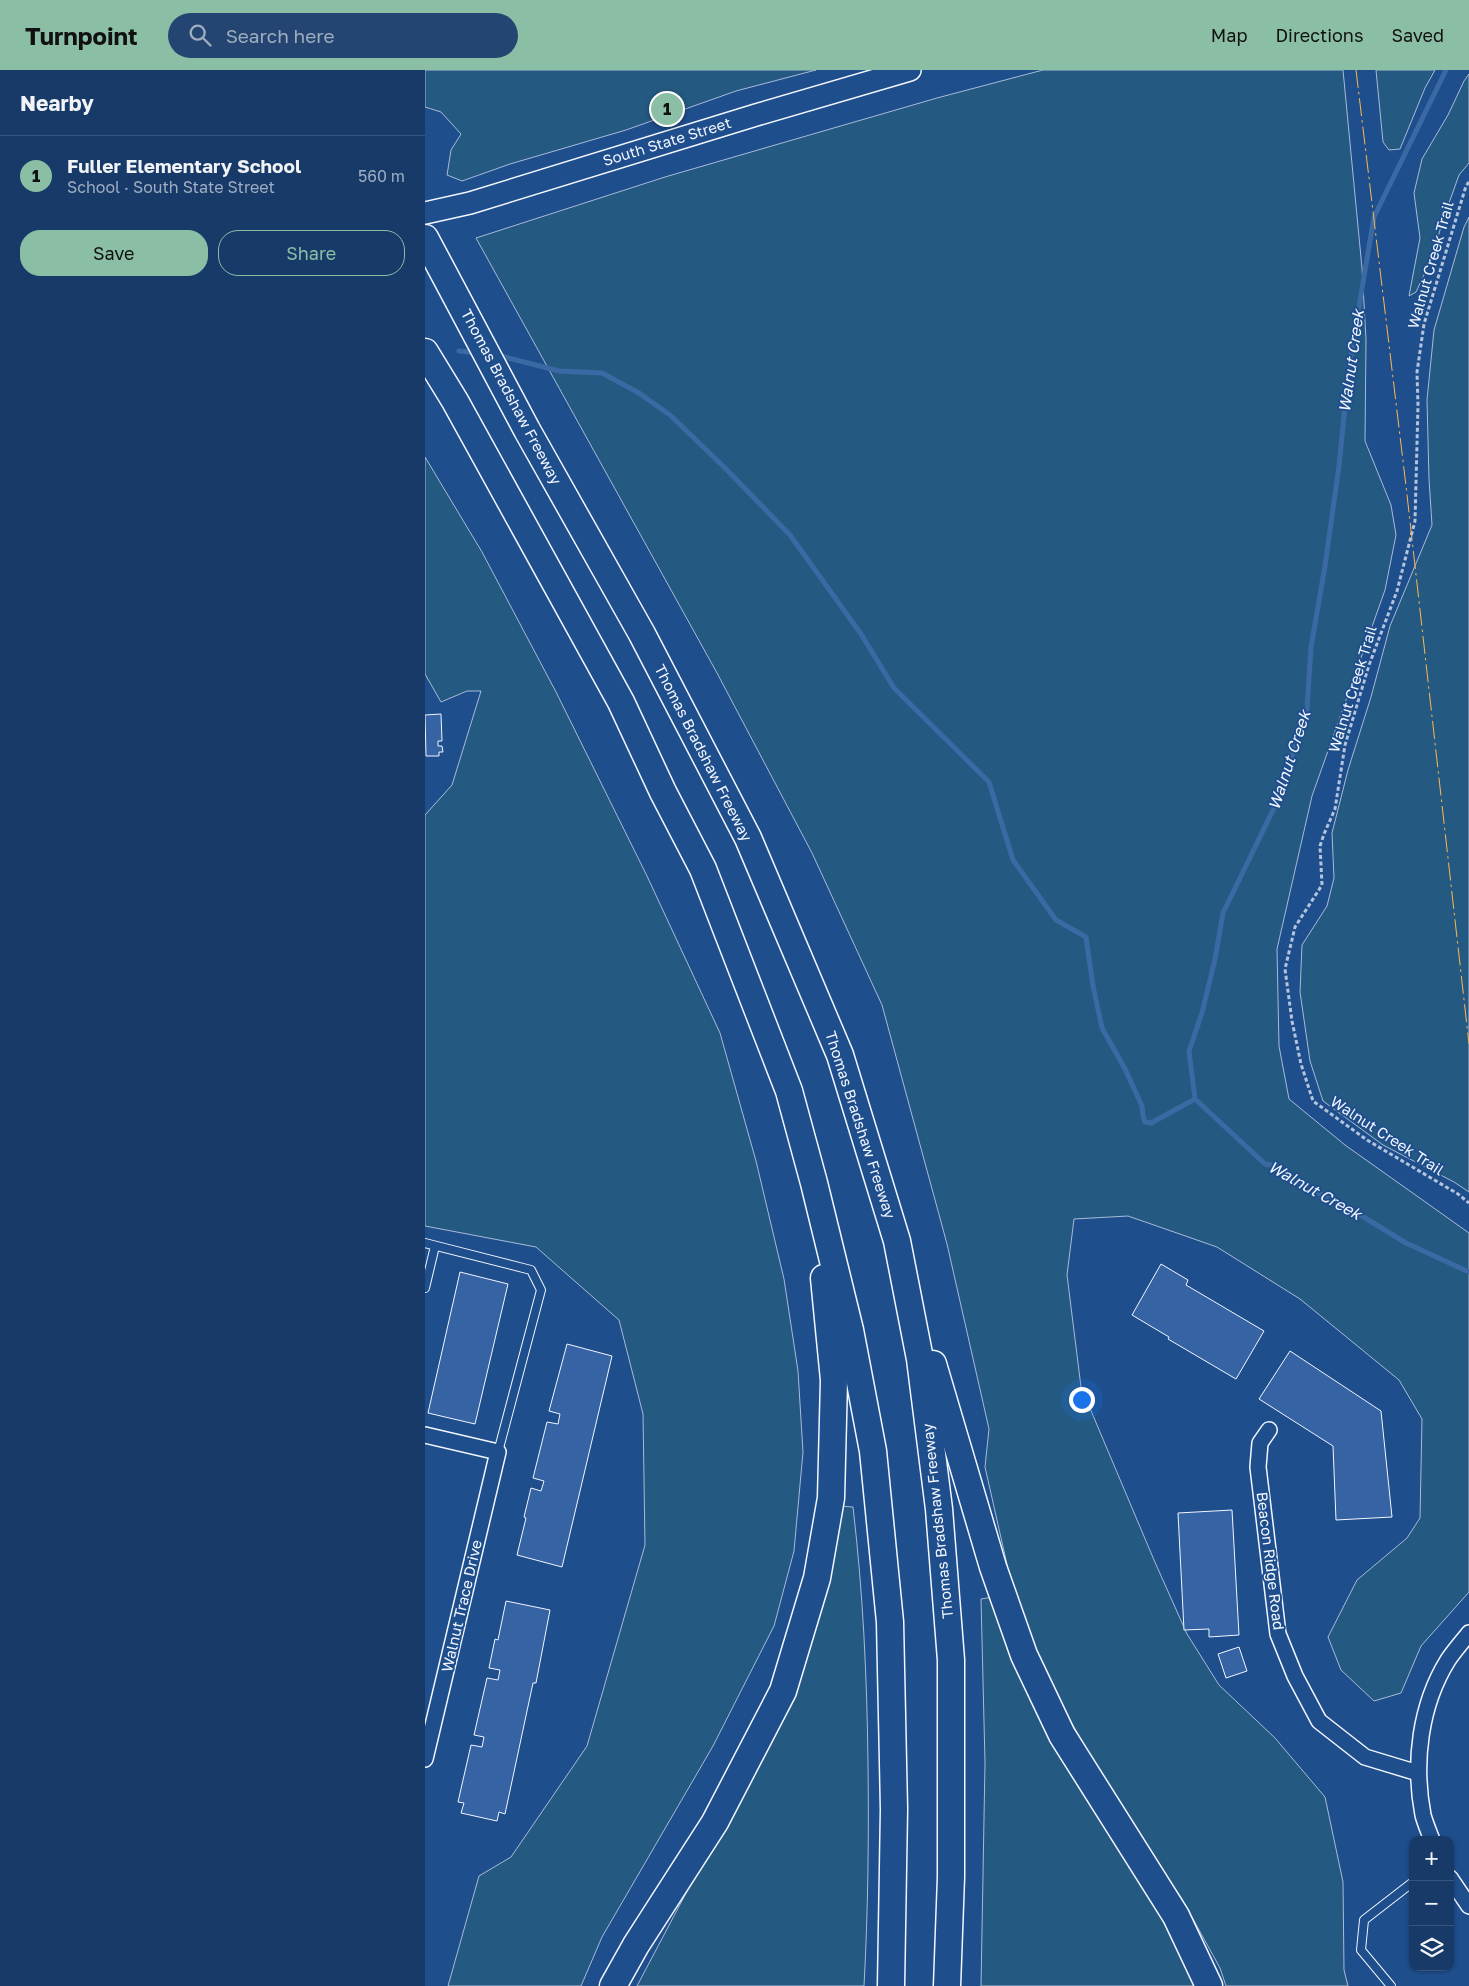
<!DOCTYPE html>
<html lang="en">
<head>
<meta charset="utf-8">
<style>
	body { margin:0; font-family:"Golos Text",sans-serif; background:#244571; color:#f1f3f6 }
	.controls { position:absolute; right:15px; bottom:15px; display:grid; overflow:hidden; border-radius:10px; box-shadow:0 1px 4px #0004 }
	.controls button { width:45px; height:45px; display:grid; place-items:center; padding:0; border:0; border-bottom:1px solid #36547d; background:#173a69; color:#f1f3f6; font:25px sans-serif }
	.you { position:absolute; left:656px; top:1329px; width:18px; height:18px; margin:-12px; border:4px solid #fff; border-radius:50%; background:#1a73e8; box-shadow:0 0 0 8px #1a73e833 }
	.badge { display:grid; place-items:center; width:32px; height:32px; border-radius:50%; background:#8abfa5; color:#111; font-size:16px; font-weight:700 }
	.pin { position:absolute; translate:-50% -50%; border:2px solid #fff; box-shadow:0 1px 5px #0006 }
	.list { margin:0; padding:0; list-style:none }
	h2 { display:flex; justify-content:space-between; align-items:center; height:65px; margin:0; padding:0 20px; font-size:21px }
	h2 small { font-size:16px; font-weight:400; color:#9eadc0 }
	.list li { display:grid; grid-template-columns:32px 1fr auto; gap:15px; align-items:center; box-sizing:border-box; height:80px; padding:0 20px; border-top:1px solid #36547d }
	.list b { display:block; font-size:19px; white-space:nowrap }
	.list p { margin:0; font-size:16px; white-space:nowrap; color:#9eadc0 }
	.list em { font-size:16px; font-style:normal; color:#9eadc0 }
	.actions { display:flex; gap:10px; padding:15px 20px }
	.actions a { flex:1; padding:11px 0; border:1px solid #8abfa5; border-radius:20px; text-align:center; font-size:18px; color:#8abfa5 }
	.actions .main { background:#8abfa5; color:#111 }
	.icon { flex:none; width:28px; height:28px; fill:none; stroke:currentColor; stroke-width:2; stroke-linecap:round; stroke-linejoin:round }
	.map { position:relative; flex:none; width:1044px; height:1916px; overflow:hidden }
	header { display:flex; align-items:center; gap:30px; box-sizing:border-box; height:70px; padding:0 25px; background:#8abfa5; color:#111 }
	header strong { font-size:24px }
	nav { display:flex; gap:28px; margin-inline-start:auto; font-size:18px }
	.search { width:350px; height:45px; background:#244571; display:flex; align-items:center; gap:12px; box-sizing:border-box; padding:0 18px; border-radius:28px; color:#9eadc0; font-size:19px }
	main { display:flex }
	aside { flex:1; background:#173a69 }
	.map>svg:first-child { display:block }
	.green { fill:#245a82; stroke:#a8bbd7 }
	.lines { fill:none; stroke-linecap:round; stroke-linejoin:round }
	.stream { stroke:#3b69a3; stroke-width:5 }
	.building { fill:#3563a3; stroke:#f2f6ff }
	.lane-casing { stroke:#f2f6ff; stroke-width:10 }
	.street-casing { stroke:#f2f6ff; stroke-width:18 }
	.secondary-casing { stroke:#f2f6ff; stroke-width:24 }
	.highway-casing { stroke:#f2f6ff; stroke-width:29 }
	.path { stroke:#b3c4dc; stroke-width:3; stroke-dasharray:4 2.5; stroke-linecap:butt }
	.lane { stroke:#1f4e8c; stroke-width:8 }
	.street { stroke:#1f4e8c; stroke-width:15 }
	.secondary { stroke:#1f4e8c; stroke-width:21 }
	.highway { stroke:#1f4e8c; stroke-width:26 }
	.power { stroke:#ffb74d; stroke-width:1; stroke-dasharray:18 4 2.5 4; stroke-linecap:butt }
	.labels { text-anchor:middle; stroke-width:4; stroke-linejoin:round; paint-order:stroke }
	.street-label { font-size:15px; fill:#f2f6ff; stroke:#1f4e8c }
	.water-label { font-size:16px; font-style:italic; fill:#f2f6ff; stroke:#1f4e8c }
</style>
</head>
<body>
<header>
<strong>Turnpoint</strong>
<div class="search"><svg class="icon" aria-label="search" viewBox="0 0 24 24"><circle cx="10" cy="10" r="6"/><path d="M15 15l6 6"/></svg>Search here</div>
<nav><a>Map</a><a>Directions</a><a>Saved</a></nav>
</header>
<main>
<aside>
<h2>Nearby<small></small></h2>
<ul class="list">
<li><span class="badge">1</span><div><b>Fuller Elementary School</b><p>School · South State Street</p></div><em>560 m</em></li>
</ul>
<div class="actions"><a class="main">Save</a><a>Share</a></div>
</aside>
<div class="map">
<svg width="1044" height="1916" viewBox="0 0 1044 1916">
	<rect width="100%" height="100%" fill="#1f4e8c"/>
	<g class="green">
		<polygon points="0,0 391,0 311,21 201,60 85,94 37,111 22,105 26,80 36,64 16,42 0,37"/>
		<polygon points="618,0 918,0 937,198 941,269 940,371 966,435 971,465 960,520 887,726 852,879 854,976 864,1029 920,1075 1044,1163 1044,1522 996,1576 976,1623 949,1631 916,1600 903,1567 932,1510 982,1468 995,1448 997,1349 974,1310 875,1229 792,1177 703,1146 649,1149 642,1205 656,1317 729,1490 762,1564 794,1615 850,1668 900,1727 918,1812 919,1900 923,1916 801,1916 795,1898 757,1829 696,1737 620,1608 588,1521 560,1397 564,1359 522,1174 457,935 387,783 292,603 51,168 240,107 512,28"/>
		<polygon points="951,0 1010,0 1000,18 975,79 964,80 958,72"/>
		<polygon points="1044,4 1044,93 1034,105 1019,147 1006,190 991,222 984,226 995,168 989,123 997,89 1023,45 1039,11"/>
		<polygon points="1044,147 1044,1122 1029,1112 958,1075 898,1031 885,991 875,922 877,875 902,836 909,808 907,763 923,700 946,627 965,556 1007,455 1004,409 1002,330 1009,260 1039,157"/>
		<polygon points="0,387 57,482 131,622 222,806 295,963 331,1091 359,1209 373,1301 378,1382 369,1481 349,1556 288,1676 177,1867 156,1916 23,1916 54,1806 86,1787 162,1676 220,1475 218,1344 194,1250 111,1177 0,1156 0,745 27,715 56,621 42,621 16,632 0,604"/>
		<path d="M415 1436 428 1437C438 1522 442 1607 443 1693 444 1767 443 1842 439 1916H212L260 1825 307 1745 345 1675 378 1602 400 1521Z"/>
		<polygon points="568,1527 729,1835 767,1903 772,1916 556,1916 560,1693 556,1529"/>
	</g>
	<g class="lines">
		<g class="stream">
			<polyline points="1021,0 949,147 924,296 914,396 900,496 886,577 882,640 850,736 798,843 790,889 777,943 764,981 770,1029 840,1094 846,1095 903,1128 924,1138 981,1173 1044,1202"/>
			<polyline points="34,281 51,283"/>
			<polyline points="72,285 134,301 177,303 214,323 245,345 301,399 365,465 436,564 469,618 564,712 588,790 631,850 661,867 668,916 677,958 700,999 717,1036 718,1046 720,1052 726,1053 770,1029"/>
		</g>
	</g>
	<g class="building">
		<polygon points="16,644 17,671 13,671 13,676 17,676 18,682 14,682 14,686 1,686 0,645"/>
		<polygon points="736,1194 763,1210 761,1215 839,1261 811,1309 743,1269 744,1267 707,1245"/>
		<polygon points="35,1202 83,1214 50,1354 3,1343"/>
		<polygon points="142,1274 187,1286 137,1497 92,1485 101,1448 99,1447 106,1418 116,1421 119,1411 108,1408 122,1352 133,1354 135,1344 124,1341"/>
		<polygon points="865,1281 956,1341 967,1447 911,1450 908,1376 834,1329"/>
		<polygon points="807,1440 814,1565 784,1567 784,1559 759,1560 753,1443"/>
		<polygon points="81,1531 125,1540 111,1613 108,1613 80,1744 74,1742 72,1751 36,1743 39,1733 33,1732 46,1675 57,1677 59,1667 49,1665 62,1608 73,1610 75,1600 64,1598 70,1569 73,1570"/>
		<polygon points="814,1577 822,1601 801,1608 793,1584"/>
	</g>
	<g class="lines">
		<defs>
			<g id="lane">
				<polyline points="0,1173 106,1200 116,1220 73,1382"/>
				<polyline points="0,1218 10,1176"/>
				<polyline points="966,1916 936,1880 939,1850 988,1812"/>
			</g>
			<g id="street">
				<polyline points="844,1360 835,1373 833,1397 853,1564 870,1606 894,1651 940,1687 993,1703"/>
				<polyline points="0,1365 73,1382 0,1689"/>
				<path d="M1007 1770C1004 1762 1000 1753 998 1745 988 1693 995 1635 1023 1590 1029 1581 1037 1572 1044 1563"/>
				<polyline points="1025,1808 1044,1836"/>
			</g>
			<polyline id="secondary" points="0,143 45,133 331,45 485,0"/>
			<g id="highway">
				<polyline points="0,168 102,360 217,564 323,768 415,985 472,1171 495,1289 514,1439 526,1590 526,1807 522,1916"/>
				<polyline points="0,282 30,331 196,632 238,722 278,799 364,1021 389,1113 425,1260 448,1381 465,1552 469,1739 466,1916"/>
				<polyline points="508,1294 568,1497 599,1585 637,1665 751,1846 784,1916"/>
				<polyline points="188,1916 211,1875 290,1752 358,1621 392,1508 406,1428 409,1310 399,1208"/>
			</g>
		</defs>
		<use href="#lane" class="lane-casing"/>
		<use href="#street" class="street-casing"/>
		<use href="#secondary" class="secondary-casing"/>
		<use href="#highway" class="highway-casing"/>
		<polyline class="path" points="1044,112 1041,116 999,254 992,302 993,335 990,451 972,521 944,595 920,675 910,739 899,764 895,776 897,815 870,857 860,899 867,951 876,994 888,1031 942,1070 1033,1124 1044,1133"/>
		<use href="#lane" class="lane"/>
		<use href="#street" class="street"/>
		<use href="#secondary" class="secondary"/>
		<use href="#highway" class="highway"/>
		<polyline class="power" points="931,0 981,416 1044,974"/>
	</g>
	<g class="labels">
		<g class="street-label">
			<text transform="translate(242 72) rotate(-17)" y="5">South State Street</text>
			<text transform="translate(1006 195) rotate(-74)" y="5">Walnut Creek Trail</text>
			<text transform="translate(86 327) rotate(62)" y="5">Thomas Bradshaw Freeway</text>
			<text transform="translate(928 619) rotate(-73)" y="5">Walnut Creek Trail</text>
			<text transform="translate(278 683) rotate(63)" y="5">Thomas Bradshaw Freeway</text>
			<text transform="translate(435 1055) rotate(72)" y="5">Thomas Bradshaw Freeway</text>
			<text transform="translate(962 1066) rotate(33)" y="5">Walnut Creek Trail</text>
			<text transform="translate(513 1451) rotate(-96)" y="5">Thomas Bradshaw Freeway</text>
			<text transform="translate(845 1491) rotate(83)" y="5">Beacon Ridge Road</text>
			<text transform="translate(37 1536) rotate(-77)" y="5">Walnut Trace Drive</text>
		</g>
		<g class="water-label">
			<text transform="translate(926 291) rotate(-82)" y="6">Walnut Creek</text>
			<text transform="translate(864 690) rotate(-72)" y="6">Walnut Creek</text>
			<text transform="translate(890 1120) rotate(29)" y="6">Walnut Creek</text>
		</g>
	</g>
</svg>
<div class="controls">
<button>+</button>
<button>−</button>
<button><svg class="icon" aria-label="layers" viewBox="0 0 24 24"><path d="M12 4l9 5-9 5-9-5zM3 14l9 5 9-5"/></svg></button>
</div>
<div class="you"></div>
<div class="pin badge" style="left:242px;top:39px">1</div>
</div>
</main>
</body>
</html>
